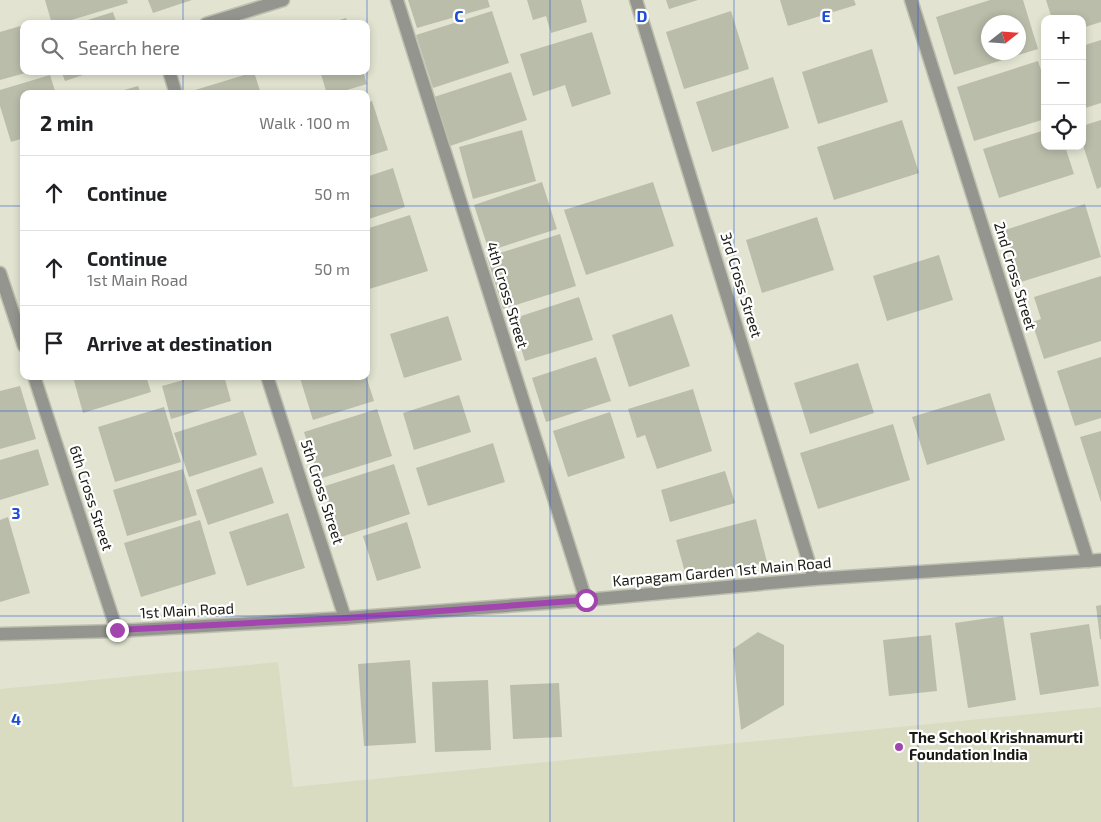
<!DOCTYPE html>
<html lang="en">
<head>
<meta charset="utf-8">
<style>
	body { margin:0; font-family:"Exo 2",sans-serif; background:#f6f6f6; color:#202124 }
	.controls { position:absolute; right:15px; top:15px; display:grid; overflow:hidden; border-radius:10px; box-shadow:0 2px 8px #0003 }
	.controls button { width:45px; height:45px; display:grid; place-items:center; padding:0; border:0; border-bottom:1px solid #e0e0e0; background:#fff; color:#202124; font:25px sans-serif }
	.compass { position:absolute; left:981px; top:15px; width:45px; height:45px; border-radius:50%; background:#fff; box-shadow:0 2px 8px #0003; rotate:73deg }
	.stop { position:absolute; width:15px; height:15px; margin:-11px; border:4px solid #a245af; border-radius:50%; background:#fff }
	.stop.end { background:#a245af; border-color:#fff; box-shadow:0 1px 5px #0008 }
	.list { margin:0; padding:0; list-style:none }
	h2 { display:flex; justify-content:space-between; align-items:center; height:65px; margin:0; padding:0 20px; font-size:21px }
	h2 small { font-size:16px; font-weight:400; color:#757577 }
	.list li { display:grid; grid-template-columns:32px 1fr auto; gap:15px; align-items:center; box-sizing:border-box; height:75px; padding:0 20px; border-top:1px solid #e0e0e0 }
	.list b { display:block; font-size:19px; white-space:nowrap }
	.list p { margin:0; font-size:16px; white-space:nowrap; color:#757577 }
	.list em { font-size:16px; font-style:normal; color:#757577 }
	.icon { flex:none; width:28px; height:28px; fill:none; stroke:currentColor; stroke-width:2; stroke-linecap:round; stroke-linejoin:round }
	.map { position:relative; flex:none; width:1101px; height:822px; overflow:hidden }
	.search { position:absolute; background:#fff; box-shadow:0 2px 8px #0003; left:20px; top:20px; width:350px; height:55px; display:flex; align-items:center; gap:12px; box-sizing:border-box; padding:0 18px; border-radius:10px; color:#757577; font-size:19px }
	.panel { position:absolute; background:#fff; box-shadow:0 2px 8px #0003; left:20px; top:90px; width:350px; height:290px; border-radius:10px }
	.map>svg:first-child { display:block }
	.built { fill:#d9dcc1 }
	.building { fill:#bbbdab; fill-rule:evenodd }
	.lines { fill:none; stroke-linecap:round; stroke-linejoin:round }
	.street-casing { stroke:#bec0af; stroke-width:15 }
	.street { stroke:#94958e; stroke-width:12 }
	.route { stroke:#a245af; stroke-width:6 }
	.grid { fill:none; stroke:#1d4ed8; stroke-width:1; stroke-opacity:0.55 }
	.poi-dot { fill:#a245af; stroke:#fff; stroke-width:2 }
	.labels { text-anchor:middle; stroke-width:4.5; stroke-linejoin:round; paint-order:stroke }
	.street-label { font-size:15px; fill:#1a1b14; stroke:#fff }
	.poi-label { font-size:15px; font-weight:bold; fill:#1a1b14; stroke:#fff; text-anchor:start }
	.grid-label { font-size:16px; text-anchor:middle; font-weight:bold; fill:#1d4ed8; stroke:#fff; stroke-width:4.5; stroke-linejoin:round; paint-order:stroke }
</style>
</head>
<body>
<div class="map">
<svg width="1101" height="822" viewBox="0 0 1101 822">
	<rect width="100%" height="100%" fill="#e2e4d1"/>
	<polygon class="built" points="278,662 293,787 1101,707 1101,822 0,822 0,689"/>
	<g class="building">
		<polygon points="45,0 127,0 128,3 58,24 52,24"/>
		<polygon points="148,0 192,0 153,13"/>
		<polygon points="408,0 488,0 490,7 417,28"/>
		<polygon points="527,0 581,0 587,22 551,33 546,16 533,20"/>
		<polygon points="666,0 698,0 669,9"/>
		<polygon points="780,0 854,0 856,5 788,26"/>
		<path d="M990 0H1023L1038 49 954 75 936 17ZM988 22H1018V52H988Z"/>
		<polygon points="1046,0 1101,0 1101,22 1082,28 1082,19 1052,19"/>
		<polygon points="492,11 509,63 433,88 416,35"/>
		<polygon points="731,11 749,69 684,89 666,32"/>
		<polygon points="113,12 117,24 78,24 78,23"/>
		<polygon points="346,18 348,24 330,24 330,23"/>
		<polygon points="24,25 24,71 29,72 0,80 0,32"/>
		<polygon points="592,32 611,94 572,107 565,85 533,96 520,54"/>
		<polygon points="1101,40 1101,103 1082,109 1082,46"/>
		<polygon points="872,49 888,102 818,124 802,72"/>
		<polygon points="1038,61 1045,82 1045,119 974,141 957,87"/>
		<polygon points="61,71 92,71 92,72 65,81"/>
		<polygon points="320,71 363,71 367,84 334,94 327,94"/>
		<polygon points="254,72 261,94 193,94 192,91"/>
		<polygon points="511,72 527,120 450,146 434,97"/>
		<polygon points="50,75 56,94 24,94 24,138 11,142 0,106 0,90"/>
		<polygon points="773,77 789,128 712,152 696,102"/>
		<polygon points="138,86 141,94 115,94 114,93"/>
		<polygon points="372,101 388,150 366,157 366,103"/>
		<polygon points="902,120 919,173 834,200 817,147"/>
		<polygon points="1101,120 1101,187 1097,189 1082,142 1082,126"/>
		<polygon points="522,130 536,181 473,199 459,147"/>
		<polygon points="1045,130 1045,146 1065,146 1074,174 999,198 983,149"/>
		<polygon points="393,168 405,207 366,220 366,177"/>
		<polygon points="542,182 557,229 489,251 474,205"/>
		<polygon points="653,182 674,246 586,275 564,210"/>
		<polygon points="1085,204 1101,257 1021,282 1005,230"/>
		<polygon points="410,215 428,271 366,290 366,229"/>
		<polygon points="817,217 834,270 762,293 746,240"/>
		<polygon points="560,234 576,286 503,309 487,257"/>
		<polygon points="939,255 953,300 887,321 873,276"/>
		<polygon points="1101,276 1101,341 1044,359 1032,322 1041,319 1034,297"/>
		<polygon points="579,297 593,340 525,361 512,319"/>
		<polygon points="672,314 690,366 629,387 612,335"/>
		<polygon points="448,316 462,360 404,378 390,334"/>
		<polygon points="596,357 611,401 546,422 532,378"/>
		<polygon points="1101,357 1101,418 1075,426 1057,371"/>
		<polygon points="858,363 874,413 810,434 794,383"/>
		<polygon points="76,376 146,376 151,392 83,413 73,377"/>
		<polygon points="197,376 224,376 231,401 171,419 162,386"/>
		<polygon points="305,376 366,376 374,401 313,420 300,378"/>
		<polygon points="20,386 36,439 0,449 0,391"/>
		<polygon points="693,389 712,451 657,469 645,435 637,438 628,409"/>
		<polygon points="990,393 1005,440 927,465 912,417"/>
		<polygon points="459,395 471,432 414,450 403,413"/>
		<polygon points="164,407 181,462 115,482 98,427"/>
		<polygon points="377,409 392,456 319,479 304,432"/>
		<polygon points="243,411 257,455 189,477 174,433"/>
		<polygon points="610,412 625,458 568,477 553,431"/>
		<polygon points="893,424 910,480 818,509 800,453"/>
		<polygon points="1101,431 1101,502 1080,437"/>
		<polygon points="493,443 505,482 428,506 416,468"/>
		<polygon points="38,449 49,485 0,500 0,460"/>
		<polygon points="394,464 410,514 338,538 322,487"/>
		<polygon points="262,467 274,503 208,525 196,490"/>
		<polygon points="183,469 197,515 127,536 113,490"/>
		<polygon points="725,471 735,503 670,522 661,490"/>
		<polygon points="288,513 305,568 247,586 229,532"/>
		<polygon points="8,517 30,593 0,602 0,520"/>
		<polygon points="756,519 767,562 719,575 717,569 686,576 676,540"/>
		<polygon points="200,520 216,574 141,597 124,543"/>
		<polygon points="407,522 421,568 377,581 363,536"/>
		<polygon points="1101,605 1101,639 1100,639 1096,606"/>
		<polygon points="1003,616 1016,700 968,708 955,623"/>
		<polygon points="1089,624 1099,686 1040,695 1030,633"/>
		<polygon points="758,632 784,645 784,705 741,730 733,649"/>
		<polygon points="931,635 937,691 889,696 883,640"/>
		<polygon points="410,660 416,743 364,746 358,664"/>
		<polygon points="488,680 491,750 435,752 432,682"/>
		<polygon points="559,683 562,737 513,739 510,685"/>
	</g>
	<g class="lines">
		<defs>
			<g id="street">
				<polyline points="397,0 586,600"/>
				<polyline points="636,0 814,579"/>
				<polyline points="911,0 1088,561"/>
				<polyline points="206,24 283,0"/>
				<polyline points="169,71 176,94"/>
				<polyline points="0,273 24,346"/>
				<polyline points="34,376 117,631"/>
				<polyline points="267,376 345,618"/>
				<polyline points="0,634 117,631 345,618 586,600 814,579 1101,560"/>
			</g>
		</defs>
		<use href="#street" class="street-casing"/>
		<use href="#street" class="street"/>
	</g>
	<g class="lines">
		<polyline class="route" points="117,630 345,618 586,600"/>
	</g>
	<path class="grid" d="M183 0V24M367 0V822M550 0V822M734 0V822M918 0V822M183 71V94M0 206H24M366 206H1101M183 376V822M0 411H1101M0 616H1101"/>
	<circle class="poi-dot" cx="899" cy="747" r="5"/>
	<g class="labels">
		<g class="street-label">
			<text transform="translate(1015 276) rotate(73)" y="5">2nd Cross Street</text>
			<text transform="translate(741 285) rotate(73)" y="5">3rd Cross Street</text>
			<text transform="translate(507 295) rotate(73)" y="5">4th Cross Street</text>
			<text transform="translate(322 492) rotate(72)" y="5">5th Cross Street</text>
			<text transform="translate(91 498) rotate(72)" y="5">6th Cross Street</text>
			<text transform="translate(722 572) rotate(-5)" y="5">Karpagam Garden 1st Main Road</text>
			<text transform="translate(187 611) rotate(-3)" y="5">1st Main Road</text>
		</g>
		<g class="poi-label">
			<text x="909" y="743">The School Krishnamurti<tspan x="909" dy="17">Foundation India</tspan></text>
		</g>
	</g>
	<g class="grid-label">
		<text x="459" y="22">C</text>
		<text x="642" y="22">D</text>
		<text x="826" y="22">E</text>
		<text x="16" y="519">3</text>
		<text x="16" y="725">4</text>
	</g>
</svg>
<div class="controls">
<button>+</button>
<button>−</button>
<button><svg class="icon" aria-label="locate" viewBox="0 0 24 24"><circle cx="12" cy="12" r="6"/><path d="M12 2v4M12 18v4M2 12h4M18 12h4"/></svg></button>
</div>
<svg class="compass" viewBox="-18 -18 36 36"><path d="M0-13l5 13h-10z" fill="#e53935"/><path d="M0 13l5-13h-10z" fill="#757577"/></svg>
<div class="stop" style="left:586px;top:600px"></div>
<div class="stop end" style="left:117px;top:630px"></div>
<div class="search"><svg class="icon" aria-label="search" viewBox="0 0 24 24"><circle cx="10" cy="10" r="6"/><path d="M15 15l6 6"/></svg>Search here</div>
<section class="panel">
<h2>2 min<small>Walk · 100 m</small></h2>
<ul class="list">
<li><svg class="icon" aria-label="ahead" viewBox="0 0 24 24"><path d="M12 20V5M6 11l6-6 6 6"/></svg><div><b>Continue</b></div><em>50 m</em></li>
<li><svg class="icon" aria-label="ahead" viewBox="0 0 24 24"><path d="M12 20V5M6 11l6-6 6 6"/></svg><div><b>Continue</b><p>1st Main Road</p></div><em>50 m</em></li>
<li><svg class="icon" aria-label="arrive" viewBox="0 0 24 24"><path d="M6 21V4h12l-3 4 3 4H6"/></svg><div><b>Arrive at destination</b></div></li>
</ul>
</section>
</div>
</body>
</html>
